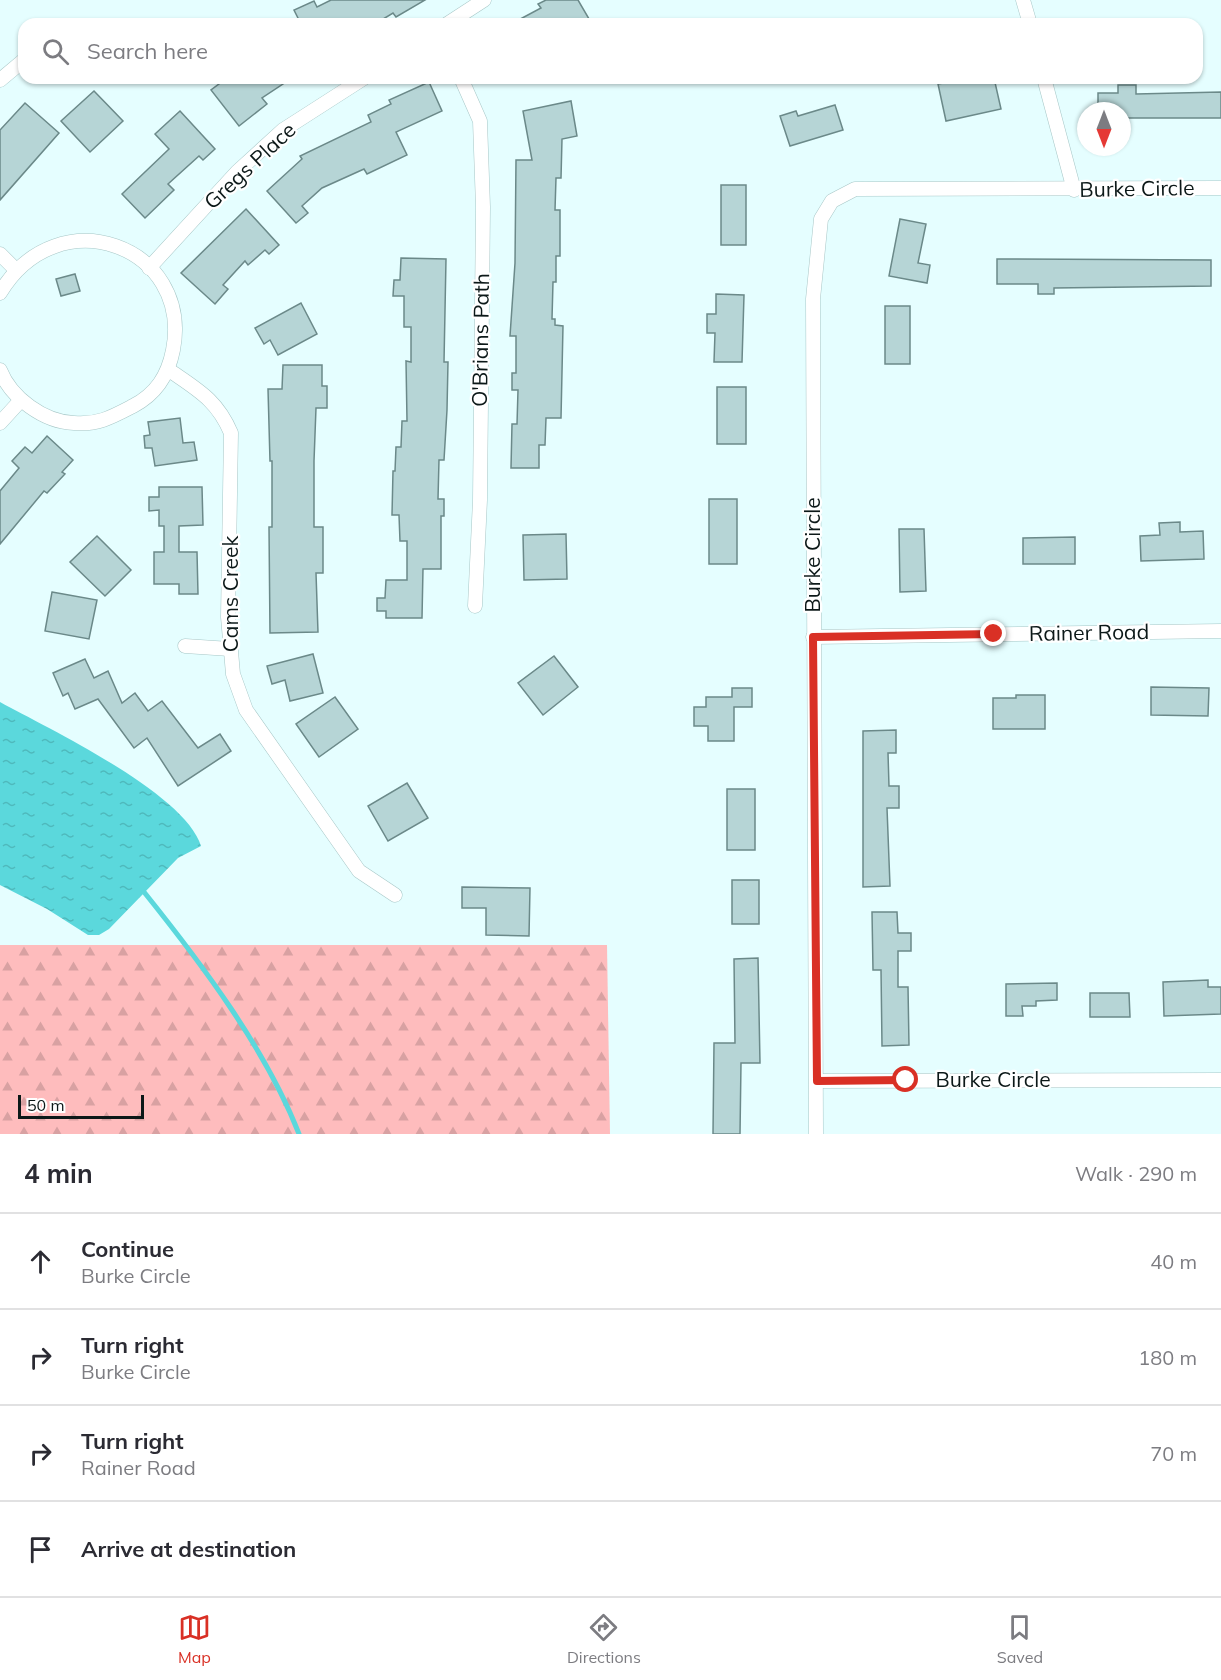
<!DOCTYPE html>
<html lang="en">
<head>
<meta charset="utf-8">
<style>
	body { margin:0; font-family:Mulish,sans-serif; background:#f7f7f7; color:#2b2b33 }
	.compass { position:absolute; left:1077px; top:102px; width:54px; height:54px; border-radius:50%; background:#fff; box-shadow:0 2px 4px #0004; rotate:180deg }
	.scale { position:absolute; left:18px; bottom:15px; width:126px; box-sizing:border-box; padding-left:6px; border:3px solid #0c1818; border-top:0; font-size:16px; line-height:21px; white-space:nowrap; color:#0c1818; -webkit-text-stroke:4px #fff; paint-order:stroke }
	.stop { position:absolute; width:18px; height:18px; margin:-14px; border:4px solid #d93025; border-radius:50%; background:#fff }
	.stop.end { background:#d93025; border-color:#fff; box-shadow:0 2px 6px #0008 }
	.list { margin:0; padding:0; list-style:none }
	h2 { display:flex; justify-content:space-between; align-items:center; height:78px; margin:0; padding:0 24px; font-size:26px }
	h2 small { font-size:20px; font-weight:400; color:#7c7c81 }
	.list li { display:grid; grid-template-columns:39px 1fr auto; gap:18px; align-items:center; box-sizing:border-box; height:96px; padding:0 24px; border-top:2px solid #e1e1e2 }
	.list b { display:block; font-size:22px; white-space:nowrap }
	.list p { margin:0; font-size:20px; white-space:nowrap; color:#7c7c81 }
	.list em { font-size:20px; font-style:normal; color:#7c7c81 }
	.icon { flex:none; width:33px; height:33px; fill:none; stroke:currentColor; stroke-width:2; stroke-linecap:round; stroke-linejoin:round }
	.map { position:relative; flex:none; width:1221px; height:1134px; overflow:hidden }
	.search { position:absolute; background:#fff; box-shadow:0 2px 4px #0004; left:18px; right:18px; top:18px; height:66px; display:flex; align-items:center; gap:15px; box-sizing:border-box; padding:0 21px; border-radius:18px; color:#7c7c81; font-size:22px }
	.sheet { height:462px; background:#fff }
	nav { display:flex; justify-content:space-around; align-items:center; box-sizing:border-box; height:84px; border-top:2px solid #e1e1e2; background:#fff; font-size:16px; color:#7c7c81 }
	nav a { display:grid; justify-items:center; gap:3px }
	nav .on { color:#d93025 }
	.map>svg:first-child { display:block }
	.forest { fill:url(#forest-firs) }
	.water { fill:url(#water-ripples) }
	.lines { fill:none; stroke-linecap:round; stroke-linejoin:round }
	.stream { stroke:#5bd8dc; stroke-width:5 }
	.building { fill:#b6d5d6; stroke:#6b8989; stroke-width:1.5 }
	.street-casing { stroke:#a7c7c7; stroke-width:15 }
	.street { stroke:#fff; stroke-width:14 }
	.route { stroke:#d93025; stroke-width:8 }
	.labels { text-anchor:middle; stroke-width:4.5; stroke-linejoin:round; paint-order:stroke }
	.street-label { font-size:21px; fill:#0c1818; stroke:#fff }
</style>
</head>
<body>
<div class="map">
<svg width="1221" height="1134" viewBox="0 0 1221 1134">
	<defs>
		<pattern id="forest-firs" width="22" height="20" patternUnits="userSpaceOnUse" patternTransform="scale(1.5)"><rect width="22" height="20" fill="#febcbd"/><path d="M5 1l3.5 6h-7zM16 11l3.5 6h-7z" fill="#d8a1a2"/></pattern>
		<pattern id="water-ripples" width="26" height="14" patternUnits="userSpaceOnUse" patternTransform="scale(1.5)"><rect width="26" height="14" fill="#5bd8dc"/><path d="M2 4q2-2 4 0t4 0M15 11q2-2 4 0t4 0" fill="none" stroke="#4eb9bc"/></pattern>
	</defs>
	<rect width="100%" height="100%" fill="#e5feff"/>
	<polygon class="forest" points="0,945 607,945 610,1134 0,1134"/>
	<path class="water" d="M0 702C49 729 185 793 201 846L178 858 109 929 99 935H88L47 909 0 885Z"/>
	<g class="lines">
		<path class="stream" d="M144 892C201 963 266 1049 299 1134"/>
	</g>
	<g class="building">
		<polygon points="331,0 425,0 396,17 393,13 375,24 301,24 294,10 314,1 317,7"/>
		<polygon points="546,0 578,0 592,24 511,24 541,8 538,4"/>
		<polygon points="227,78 292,78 262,98 267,104 239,126 211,90"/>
		<polygon points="948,78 994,78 1001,109 946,121 938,84 949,82"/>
		<polygon points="429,82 442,111 396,132 407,155 367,174 364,169 322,188 302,206 308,213 296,223 267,191 302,159 300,156 371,122 368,115 391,104 389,100"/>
		<polygon points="1118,85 1136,85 1136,94 1221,92 1221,118 1122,118 1122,111 1098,111 1098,93 1118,93"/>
		<polygon points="94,91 123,121 90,152 61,121"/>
		<polygon points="571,101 577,136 562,139 561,178 556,178 555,210 560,210 560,256 556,256 556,282 553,282 552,319 555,319 555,325 563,326 561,418 546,418 545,445 539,445 539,468 511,468 512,424 517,424 518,390 512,390 512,373 516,373 516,336 510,336 515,263 516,160 532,160 523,111"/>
		<polygon points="25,103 59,133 0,200 0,130"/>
		<polygon points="835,105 843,130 790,146 780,116 796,111 798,116"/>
		<polygon points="180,111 215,149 203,160 199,156 168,184 174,190 145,218 122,194 169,149 155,134"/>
		<rect x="721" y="185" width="25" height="60"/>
		<polygon points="246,209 279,245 269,254 265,250 248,265 245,261 223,285 228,289 215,304 181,273"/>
		<polygon points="900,219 926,224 918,263 930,265 927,283 889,276"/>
		<polygon points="401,258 446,259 444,362 448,362 447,410 444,460 439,460 438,499 444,499 444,516 441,516 441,569 423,569 422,618 386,618 386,611 377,611 377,598 385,598 386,580 407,580 407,541 400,541 399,515 392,515 393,471 395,471 396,447 401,447 402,421 407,421 406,361 411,362 411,327 404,327 404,296 393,296 394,280 400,280"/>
		<polygon points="997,259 1211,260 1211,286 1054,288 1054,294 1038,294 1038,284 997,284"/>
		<polygon points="75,274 80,291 61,296 56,279"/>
		<polygon points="716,294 744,295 742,362 714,362 715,333 707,333 707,314 716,314"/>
		<polygon points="301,303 317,334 278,355 270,340 264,344 255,328"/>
		<rect x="885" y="306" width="25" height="58"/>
		<polygon points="283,365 322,365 322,386 327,386 327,408 316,408 314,461 314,527 323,527 323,573 316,573 318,632 270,633 269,527 272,527 272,461 270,461 268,389 282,389"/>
		<rect x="717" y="387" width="29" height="57"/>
		<polygon points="180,418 183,443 194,442 197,460 155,466 152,448 145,448 144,436 150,435 148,422"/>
		<polygon points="47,436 73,460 62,472 65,474 47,493 44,491 0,544 0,491 19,468 12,461 25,447 32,453"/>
		<polygon points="159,487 202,487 203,525 179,526 179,552 197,552 198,594 179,594 179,584 154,584 154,552 164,552 164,526 159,526 159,510 149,511 149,497 159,497"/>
		<rect x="709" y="499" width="28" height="65"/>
		<polygon points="1180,522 1180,532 1203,531 1204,559 1141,561 1140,536 1160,535 1159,523"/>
		<polygon points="899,529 924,529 926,591 900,592"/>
		<polygon points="566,534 567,579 524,580 523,535"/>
		<polygon points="97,536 131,570 105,596 70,562"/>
		<polygon points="1075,537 1075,564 1023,564 1023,538"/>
		<polygon points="52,592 97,600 89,639 45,631"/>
		<polygon points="313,654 323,693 290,701 285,680 272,684 267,666"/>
		<polygon points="554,656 578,687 543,715 518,683"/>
		<polygon points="85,659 94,678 108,671 122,703 135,693 148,711 162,701 198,748 220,734 231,751 178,786 147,738 134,748 98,699 75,709 68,693 63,696 53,673"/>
		<polygon points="1151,687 1209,688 1208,716 1151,715"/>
		<polygon points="732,688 752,688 752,707 734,707 734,741 708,741 708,726 694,726 694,707 706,707 706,697 732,697"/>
		<polygon points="1016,695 1045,695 1045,729 993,729 993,698 1016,698"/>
		<polygon points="335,697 358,729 319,757 296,724"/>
		<polygon points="896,730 896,753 888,753 889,786 899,786 899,808 887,808 890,886 863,887 863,731"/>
		<polygon points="407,783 428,818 388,841 368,806"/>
		<rect x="727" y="789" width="28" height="61"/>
		<rect x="732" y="880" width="27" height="44"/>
		<polygon points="462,887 530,888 529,936 486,935 486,908 462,908"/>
		<polygon points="872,912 897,912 898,933 911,933 911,951 898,951 898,987 908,987 909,1045 882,1046 881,970 873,970"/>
		<polygon points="758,958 760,1063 741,1063 740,1134 713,1134 714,1043 735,1043 734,959"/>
		<polygon points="1208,980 1208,987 1221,987 1221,1014 1164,1016 1163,982"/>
		<polygon points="1057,983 1057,1000 1036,1001 1036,1006 1022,1006 1023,1016 1006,1016 1006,984"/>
		<polygon points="1090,993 1129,993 1130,1017 1090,1017"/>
	</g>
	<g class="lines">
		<defs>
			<g id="street">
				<polyline points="1023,0 1030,24"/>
				<polyline points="447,24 484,0"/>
				<polyline points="461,78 480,121 483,207 480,500 475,606"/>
				<polyline points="1044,78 1074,190"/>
				<polyline points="0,80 24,60"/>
				<polyline points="0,254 16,270"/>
				<polyline points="149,268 237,172 283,130 364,78"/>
				<path d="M0 293C58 196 193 246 173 350 168 376 156 394 133 406 112 417 98 425 74 423 44 422 11 398 0 370"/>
				<path d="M169 370C198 390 217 400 231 433L228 617 233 674 246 710 359 871 395 895"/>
				<polyline points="0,423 21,400"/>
				<polyline points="813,637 1221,631"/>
				<polyline points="185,646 230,649"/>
				<polyline points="817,1081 1221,1080"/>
				<polyline points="816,1134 813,299 821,219 832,201 855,189 1221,188"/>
			</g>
		</defs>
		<use href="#street" class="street-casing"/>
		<use href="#street" class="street"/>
	</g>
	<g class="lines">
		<polyline class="route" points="906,1080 817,1081 813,637 994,634"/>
	</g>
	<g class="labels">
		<g class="street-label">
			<text transform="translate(250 166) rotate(-43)" y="7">Gregs Place</text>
			<text transform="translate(1137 189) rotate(-1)" y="7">Burke Circle</text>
			<text transform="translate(481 340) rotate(-89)" y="7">O'Brians Path</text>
			<text transform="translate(813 555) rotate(-90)" y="7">Burke Circle</text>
			<text transform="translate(231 594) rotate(-90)" y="7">Cams Creek</text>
			<text transform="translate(1089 633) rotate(-1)" y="7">Rainer Road</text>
			<text x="993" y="1087">Burke Circle</text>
		</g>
	</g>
</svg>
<svg class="compass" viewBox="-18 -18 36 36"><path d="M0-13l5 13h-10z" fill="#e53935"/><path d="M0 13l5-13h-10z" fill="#7c7c81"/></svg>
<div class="scale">50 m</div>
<div class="stop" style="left:906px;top:1080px"></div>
<div class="stop end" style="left:994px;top:634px"></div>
<div class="search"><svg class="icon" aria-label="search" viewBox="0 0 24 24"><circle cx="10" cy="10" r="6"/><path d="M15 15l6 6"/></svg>Search here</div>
</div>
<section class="sheet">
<h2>4 min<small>Walk · 290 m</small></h2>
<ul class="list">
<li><svg class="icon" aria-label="ahead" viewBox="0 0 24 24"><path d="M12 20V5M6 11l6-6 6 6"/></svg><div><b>Continue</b><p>Burke Circle</p></div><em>40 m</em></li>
<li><svg class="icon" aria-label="right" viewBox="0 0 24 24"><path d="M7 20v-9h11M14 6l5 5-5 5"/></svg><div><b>Turn right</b><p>Burke Circle</p></div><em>180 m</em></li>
<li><svg class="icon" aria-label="right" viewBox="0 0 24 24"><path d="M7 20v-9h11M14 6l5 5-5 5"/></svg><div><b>Turn right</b><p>Rainer Road</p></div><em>70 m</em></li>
<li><svg class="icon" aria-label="arrive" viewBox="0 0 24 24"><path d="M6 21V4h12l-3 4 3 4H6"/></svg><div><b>Arrive at destination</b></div></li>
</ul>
</section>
<nav>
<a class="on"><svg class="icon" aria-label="map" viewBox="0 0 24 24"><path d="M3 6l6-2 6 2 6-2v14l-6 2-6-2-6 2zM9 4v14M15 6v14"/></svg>Map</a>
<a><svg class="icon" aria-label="directions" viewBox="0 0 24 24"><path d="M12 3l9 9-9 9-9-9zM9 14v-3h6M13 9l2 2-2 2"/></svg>Directions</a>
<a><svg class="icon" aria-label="saved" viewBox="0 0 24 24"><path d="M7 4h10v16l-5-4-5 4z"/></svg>Saved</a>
</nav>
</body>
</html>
